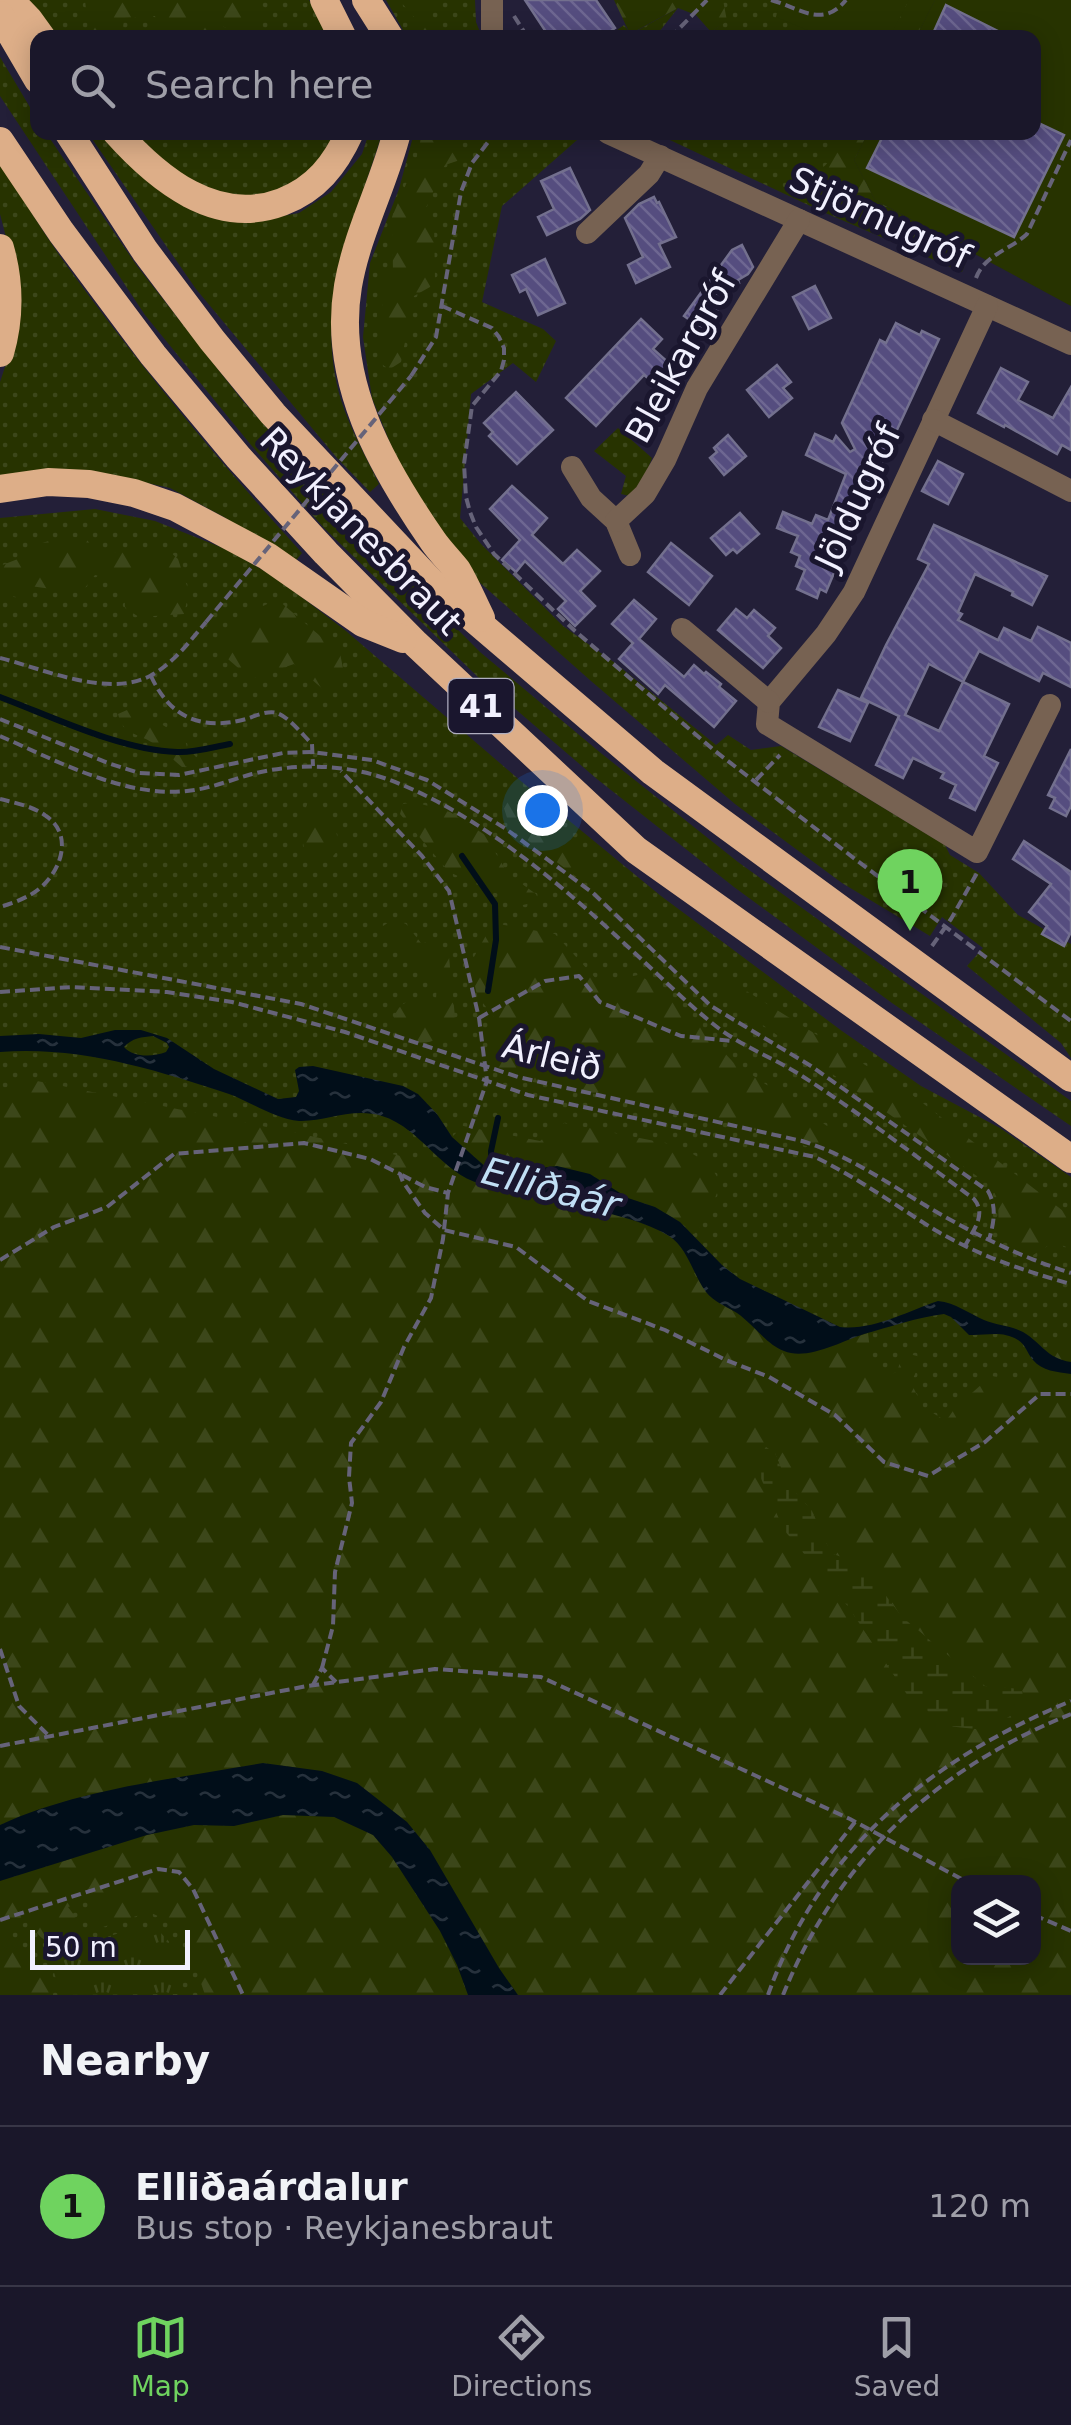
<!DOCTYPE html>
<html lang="en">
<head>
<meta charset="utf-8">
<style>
	body { margin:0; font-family:"DejaVu Sans",sans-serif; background:#272436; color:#f1f3f6 }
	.controls { position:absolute; right:30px; bottom:30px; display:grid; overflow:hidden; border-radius:20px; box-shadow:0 5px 25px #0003 }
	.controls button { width:90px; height:90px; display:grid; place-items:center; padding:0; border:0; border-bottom:2px solid #383647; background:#1a172a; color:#f1f3f6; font:50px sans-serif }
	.scale { position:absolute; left:30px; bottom:25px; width:160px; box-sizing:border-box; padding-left:10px; border:5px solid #f1f0fe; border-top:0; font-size:28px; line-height:35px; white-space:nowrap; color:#f1f0fe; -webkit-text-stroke:8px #1a162e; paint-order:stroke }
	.you { position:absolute; left:542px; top:810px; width:35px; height:35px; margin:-25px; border:8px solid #fff; border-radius:50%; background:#1a73e8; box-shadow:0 0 0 15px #1a73e833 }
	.badge { display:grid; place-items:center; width:65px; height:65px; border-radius:50%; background:#6fd35f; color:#111; font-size:32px; font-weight:700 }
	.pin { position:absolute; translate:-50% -82px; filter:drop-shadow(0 2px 5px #0008) }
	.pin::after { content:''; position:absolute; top:52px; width:35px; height:30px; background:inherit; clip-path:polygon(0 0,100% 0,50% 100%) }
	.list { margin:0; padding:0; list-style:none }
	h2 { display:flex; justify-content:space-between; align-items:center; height:130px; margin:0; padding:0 40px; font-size:42px }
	h2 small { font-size:32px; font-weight:400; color:#9f9fa8 }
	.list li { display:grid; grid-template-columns:65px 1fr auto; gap:30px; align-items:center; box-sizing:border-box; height:160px; padding:0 40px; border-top:2px solid #383647 }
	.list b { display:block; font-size:38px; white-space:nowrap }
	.list p { margin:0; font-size:32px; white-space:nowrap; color:#9f9fa8 }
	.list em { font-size:32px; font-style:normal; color:#9f9fa8 }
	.icon { flex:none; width:55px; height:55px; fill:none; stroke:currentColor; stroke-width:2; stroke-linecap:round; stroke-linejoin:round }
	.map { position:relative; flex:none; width:1071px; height:1995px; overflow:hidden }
	.search { position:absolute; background:#1a172a; box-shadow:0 5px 25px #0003; left:30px; right:30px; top:30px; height:110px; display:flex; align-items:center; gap:25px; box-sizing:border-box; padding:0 35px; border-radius:20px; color:#9f9fa8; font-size:38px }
	.sheet { height:290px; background:#1a172a }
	nav { display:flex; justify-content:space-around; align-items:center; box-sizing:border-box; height:140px; border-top:2px solid #383647; background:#1a172a; font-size:28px; color:#9f9fa8 }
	nav a { display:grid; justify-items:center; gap:5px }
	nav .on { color:#6fd35f }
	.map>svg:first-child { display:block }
	.grass { fill:url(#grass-dots); fill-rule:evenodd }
	.forest { fill:url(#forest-firs); fill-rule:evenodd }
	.wetland { fill:url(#wetland-marsh) }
	.park { fill:url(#park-tufts) }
	.garden { fill:#273300 }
	.water { fill:url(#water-ripples); fill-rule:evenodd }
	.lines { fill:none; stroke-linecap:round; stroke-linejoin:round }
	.stream { stroke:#010e19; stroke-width:6 }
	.building { fill:url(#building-back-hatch); stroke:#73708e; stroke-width:2.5; fill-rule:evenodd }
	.path { stroke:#666379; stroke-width:4; stroke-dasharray:10 5; stroke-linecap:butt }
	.minor { stroke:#776252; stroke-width:22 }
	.trunk { stroke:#ddae88; stroke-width:28 }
	.path-bridge { stroke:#666379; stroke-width:4; stroke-dasharray:10 5; stroke-linecap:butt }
	.labels { text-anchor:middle; stroke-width:10; stroke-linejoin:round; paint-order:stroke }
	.shield { fill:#1a162e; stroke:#b0afc0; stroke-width:2.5 }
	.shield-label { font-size:32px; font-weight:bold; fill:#f1f0fe }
	.street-label { font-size:35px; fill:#f1f0fe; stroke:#1a162e }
	.water-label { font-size:38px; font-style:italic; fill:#c1dff5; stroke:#1a162e }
</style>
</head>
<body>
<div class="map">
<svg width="1071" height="1995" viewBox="0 0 1071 1995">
	<defs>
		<pattern id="grass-dots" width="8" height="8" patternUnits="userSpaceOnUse" patternTransform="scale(2.5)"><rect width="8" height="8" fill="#273300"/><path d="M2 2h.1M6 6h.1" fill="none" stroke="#3c471a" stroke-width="1.8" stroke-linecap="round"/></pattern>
		<pattern id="forest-firs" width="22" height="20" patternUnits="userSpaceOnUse" patternTransform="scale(2.5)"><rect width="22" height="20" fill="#273300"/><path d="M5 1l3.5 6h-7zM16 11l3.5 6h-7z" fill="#3c471a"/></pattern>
		<pattern id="wetland-marsh" width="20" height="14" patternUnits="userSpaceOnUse" patternTransform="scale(2.5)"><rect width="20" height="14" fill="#273300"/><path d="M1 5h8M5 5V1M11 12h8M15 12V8" fill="none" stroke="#3c471a"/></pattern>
		<pattern id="park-tufts" width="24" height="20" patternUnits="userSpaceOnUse" patternTransform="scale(2.5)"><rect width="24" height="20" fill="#273300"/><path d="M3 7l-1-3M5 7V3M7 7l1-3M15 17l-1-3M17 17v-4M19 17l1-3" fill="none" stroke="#3c471a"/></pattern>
		<pattern id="water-ripples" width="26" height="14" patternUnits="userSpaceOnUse" patternTransform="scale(2.5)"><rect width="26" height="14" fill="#010e19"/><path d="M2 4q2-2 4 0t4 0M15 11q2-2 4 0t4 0" fill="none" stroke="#26313c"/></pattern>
		<pattern id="building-back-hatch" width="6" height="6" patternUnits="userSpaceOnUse" patternTransform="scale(2.5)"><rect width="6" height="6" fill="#554d7f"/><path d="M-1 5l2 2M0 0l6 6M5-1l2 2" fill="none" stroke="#6e6792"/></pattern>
	</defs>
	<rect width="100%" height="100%" fill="#231f38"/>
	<g class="grass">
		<polygon points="25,0 309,0 329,37 52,37"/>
		<polygon points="386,0 475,0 476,22 482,37 407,37"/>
		<polygon points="708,0 935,0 916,37 703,38 726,21"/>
		<polygon points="678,8 655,37 606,38 624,25 631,34"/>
		<polygon points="0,57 37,119 38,132 46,133 137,266 242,400 347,518 480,652 602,754 738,862 1071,1101 1071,1126 892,1003 734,887 597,779 478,677 324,528 251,445 145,315 0,96"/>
		<path d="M88 133H104L180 199 218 219 255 221 299 213 331 192 362 154 369 133H382C355 224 312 302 341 400 350 429 366 457 379 484L370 492 337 458 196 289Z"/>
		<polygon points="127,133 339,133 301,184 256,200 220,198 184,181"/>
		<polygon points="414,133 585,133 502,206 482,302 543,329 556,341 536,382 513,363 471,394 460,518 481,544 563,626 615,663 716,745 728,735 751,750 781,746 945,845 950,855 979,873 1018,915 1071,944 1071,1058 1061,1043 967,966 983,948 942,917 930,936 842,883 735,804 591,681 470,574 405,480 372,398 363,337 370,263 399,189"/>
		<polygon points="655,133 868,133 854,160 875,200 970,252 962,272 821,211"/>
		<path d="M0 162C22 197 43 233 67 266 140 366 219 462 302 553L294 563 224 517 170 488 93 471 0 476V382L11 349 6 237 0 214Z"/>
		<polygon points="618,428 652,458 642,484 630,496 621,494 626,476 594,451"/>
		<path d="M95 509 155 521 228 550 278 579 346 631 522 782 661 896 842 1031 921 1086 1000 1128 1071 1177V1995H0V518ZM958 1882H1034V1958H958Z"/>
	</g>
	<g class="forest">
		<path d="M85 0H255L265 8V14C249 36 235 29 212 24L210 37H162L155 16 124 18 122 37H89Z"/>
		<polygon points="399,0 437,0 435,9 428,17 431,37 418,37 414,17"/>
		<polygon points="614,0 723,0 727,21 711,32 696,15 678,8 630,34"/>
		<polygon points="909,0 935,0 916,37 889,38"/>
		<path d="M422 133H458L463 151 460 160 445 165 425 210 434 220 435 279 430 287 414 296 401 362 390 369C372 362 377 344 385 331L378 321 377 313 383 306 380 281 393 271 392 217 416 161Z"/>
		<path d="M840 133H868L854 160 875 200 866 211 821 189 814 172C834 165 832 150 840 133Z"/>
		<path d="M65 536 86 539 99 554 152 548 169 551 178 559 189 592 184 614 139 617 125 608C125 581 119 581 95 575L81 593 30 586 20 598 0 593V566L33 553 39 544Z"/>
		<path d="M278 600 340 653 345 679 334 691H325L294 664 251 679 214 647C221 628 258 606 278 600Z"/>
		<path d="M127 710C156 712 158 729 183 733L187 747 196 757 195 766 182 767C173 760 165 751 156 745 140 733 123 736 118 714Z"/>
		<polygon points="510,790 516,792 552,826 598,864 598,872 578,878 510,827 502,802"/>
		<polygon points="309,800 320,802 335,823 339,849 328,862 306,857 299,825"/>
		<polygon points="414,802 450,812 485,835 508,874 536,894 539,901 523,905 449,872 400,814 403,804"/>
		<path d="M394 919 406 924 421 943C435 943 443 943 449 957L455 1017C437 1042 433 1046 401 1042L392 1023C400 996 412 1001 436 1000L437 981 379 937 383 926Z"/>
		<polygon points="493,923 555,934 600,983 638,975 665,989 733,1062 858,1147 862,1157 849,1159 715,1118 508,1077 491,1064 489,1035 495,1019 477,995 470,964"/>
		<polygon points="724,977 907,1091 1071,1217 1071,1249 1054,1242 1033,1255 1001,1240 999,1236 998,1200 991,1186 723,997 717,985"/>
		<path d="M32 1080 297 1133 419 1160 438 1157 460 1175 481 1184 544 1193 589 1209 620 1215 650 1226 674 1238 682 1248 696 1277 716 1302 736 1312 751 1324 810 1352 868 1333 872 1367 881 1377 897 1372 901 1359 909 1354 917 1356 920 1363 911 1383 923 1407 946 1421 955 1408 991 1376 1011 1379 1044 1369 1071 1374V1995H518L499 1968 322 1771 263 1763 65 1801 0 1825V1089ZM775 1453 786 1481 812 1511 831 1553 864 1567 901 1616 985 1686 1021 1689 1030 1705 908 1696 847 1605 784 1530ZM958 1882H1034V1958H958Z"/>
		<polygon points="564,1123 680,1146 709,1164 721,1183 707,1218 694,1234 680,1222 655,1207 628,1198 590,1174 526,1169 506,1172 488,1169 452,1137 463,1126 540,1141"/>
		<polygon points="1065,1332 1071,1333 1071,1362 1057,1360 1050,1356"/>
		<path d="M301 1814C326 1817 354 1820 374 1836 387 1847 397 1865 406 1879 431 1917 452 1953 468 1995H205L189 1947 169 1921 149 1912 103 1927 89 1921 88 1901 68 1907 74 1915 78 1926 69 1938 59 1945C43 1943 37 1934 29 1921L4 1931C10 1944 17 1945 27 1954 39 1964 50 1980 53 1995H0V1881L147 1835 194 1825 220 1826 283 1815Z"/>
	</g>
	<polygon class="wetland" points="766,1447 775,1453 786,1481 812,1511 831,1553 864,1566 901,1616 984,1686 1021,1689 1030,1705 985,1730 947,1726 908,1696 847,1605 784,1530 754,1463"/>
	<polygon class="park" points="133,1929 159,1931 176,1949 188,1972 178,1994 61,1995 52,1966 74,1952 88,1936 103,1938"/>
	<g class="garden">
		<polygon points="780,0 909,0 889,38 824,37 776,17"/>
		<polygon points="935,0 1071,0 1071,306 875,200 854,160 868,133 1034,132 1034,38 916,37"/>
	</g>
	<g class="water">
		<path d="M115 1030H141L167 1038 214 1069 278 1099 296 1097 299 1091 295 1070 299 1067 313 1066 403 1086 418 1094 437 1114 452 1137 488 1169 506 1172 557 1166 590 1174 628 1198 655 1207 680 1222 722 1265 740 1279 840 1327C872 1331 908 1311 938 1301 956 1303 968 1313 984 1320 996 1325 1012 1326 1023 1332 1043 1344 1046 1358 1071 1362V1374C1057 1372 1042 1371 1033 1360 1027 1353 1026 1345 1018 1340 1001 1330 986 1336 969 1335L951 1317 944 1314C918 1317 890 1327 864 1334 842 1341 807 1361 784 1351 766 1344 753 1324 737 1313 726 1306 714 1302 706 1292 693 1275 688 1248 669 1236 644 1221 618 1216 591 1209 574 1205 558 1196 541 1193 521 1189 500 1190 481 1184 441 1173 421 1128 382 1116 351 1107 326 1122 299 1121 275 1119 251 1102 229 1094 153 1069 80 1046 0 1052V1036L39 1034 81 1038ZM153 1036 167 1043 169 1047 166 1052C153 1057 134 1058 124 1047 132 1038 142 1037 153 1036Z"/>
		<path d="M263 1763 322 1771 357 1783 407 1822 430 1850 499 1968 518 1995H468L457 1965 440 1931 392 1857 373 1835 334 1817 283 1815 234 1826 194 1825 147 1835 0 1881V1825C77 1789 179 1778 263 1763Z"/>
	</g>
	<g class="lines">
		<g class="stream">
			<path d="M0 697C53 717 120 750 177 752 194 753 213 747 230 744"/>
			<polyline points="462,856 495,904 496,940 488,991"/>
			<polyline points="492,1176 491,1151 498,1118"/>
		</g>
	</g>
	<g class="building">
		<polygon points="525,0 596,0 615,28 601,38 550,38"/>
		<polygon points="946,5 1012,38 931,38"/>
		<polygon points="1034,121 1064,135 1014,237 867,168 885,132 1034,132"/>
		<polygon points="570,168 590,210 580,219 547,235 538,217 554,209 541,181"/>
		<polygon points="654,197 657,203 659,202 676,237 659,244 670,267 636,283 628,265 643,257 625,218 639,204"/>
		<polygon points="742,245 753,267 748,274 738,280 739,283 702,300 717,311 704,330 684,316 732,250"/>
		<polygon points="545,259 565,303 538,315 526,289 520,292 512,275"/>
		<polygon points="815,286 831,318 809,329 793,297"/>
		<polygon points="641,319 662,339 653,349 670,364 653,382 644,375 596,426 566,398"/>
		<polygon points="896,323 920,335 922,331 939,339 871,486 868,484 854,522 848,520 830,565 836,568 826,592 820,589 817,598 797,589 805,570 796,566 800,556 791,552 798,536 777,528 783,512 812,524 816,515 828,520 846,474 806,455 815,434 833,442 836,436 850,452 855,449 842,423 880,340 886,343"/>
		<polygon points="777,365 791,382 783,388 792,398 769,417 747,390"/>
		<polygon points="1001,368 1028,382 1018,400 1053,418 1071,387 1071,450 1062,445 1057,454 1005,425 1004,427 978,413"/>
		<polygon points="516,392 553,430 517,464 489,436 493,432 484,423"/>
		<polygon points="728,435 746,456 724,475 710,458 717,452 714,448"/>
		<polygon points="938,461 963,474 948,504 922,491"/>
		<polygon points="512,486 547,518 532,535 563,564 577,550 600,571 580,591 595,606 575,626 558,609 566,601 525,561 516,572 502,560 520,540 490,509"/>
		<polygon points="740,513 759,534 737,553 733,549 726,555 711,538"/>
		<path d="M934 525 1047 576 1032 605 1012 595 1013 592 975 574 958 612 962 614 958 620 998 640 1004 628 1031 641 1038 627 1071 643V687L1043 673 1039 681 979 651 963 682 1009 704 984 756 998 763 975 810 950 798 956 785 941 778 944 773 913 758 903 778 876 765 899 716 861 698 886 645 929 564 918 559ZM929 664 963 682 939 731 905 715Z"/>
		<polygon points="671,543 712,576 689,605 648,572"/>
		<polygon points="634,600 656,619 639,639 684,677 694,665 704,674 706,672 721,684 719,687 736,701 714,727 665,685 658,694 619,659 633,643 612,624"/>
		<polygon points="736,609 747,618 754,610 775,628 768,636 781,648 763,668 718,630"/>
		<polygon points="838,690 868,703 850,741 819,727"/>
		<polygon points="1071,749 1071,806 1066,816 1050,808 1055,798 1048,795"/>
		<polygon points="1024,841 1071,872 1071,932 1064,946 1042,934 1047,926 1029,912 1051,884 1013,859"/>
	</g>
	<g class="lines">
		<g class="path">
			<path d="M771 0C800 8 822 29 846 0"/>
			<polyline points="514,16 528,38"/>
			<polyline points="670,38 707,0"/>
			<path d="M976 278C984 255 1010 250 1027 234L1071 140"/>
			<polyline points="442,306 492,328 499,337 504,348 504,360 501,371 472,406 464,464 466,497 470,512 476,527 494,554 575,631 715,751 855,859 1071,1021"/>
			<polyline points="411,376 436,337 461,192 472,163 492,137 499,132"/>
			<path d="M0 658C44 669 107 698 150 676 173 664 190 641 206 622"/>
			<path d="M151 676C170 718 202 731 246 719 255 716 268 710 277 713 290 718 302 734 312 744L313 766"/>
			<path d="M0 719 108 763 139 773 179 775 283 753 312 752 372 760 427 780 506 829 593 893 711 1006 811 1066 988 1191C997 1207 994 1222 989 1240"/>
			<path d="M0 736C55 760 125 798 187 791 209 789 231 780 252 774 295 763 345 764 387 779 473 810 560 883 627 946 657 973 685 1002 717 1027 743 1047 774 1058 802 1076 861 1114 917 1157 974 1199 987 1215 973 1230 965 1246"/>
			<polyline points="756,780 780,755"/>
			<path d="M0 799C15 803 33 806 46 816 77 837 58 880 30 895 21 900 10 904 0 907"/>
			<polyline points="932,946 951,919 977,873"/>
			<path d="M0 947 301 1004 518 1077 802 1141C845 1154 880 1178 918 1201 966 1230 1017 1256 1071 1273"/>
			<path d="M0 992 72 987 167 992 232 1002 345 1032 528 1095 815 1157C858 1178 895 1205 935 1230 977 1255 1024 1271 1071 1284"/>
			<polyline points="479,1018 545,981 579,976 600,1002 681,1036 732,1041"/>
			<polyline points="402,1175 425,1187 448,1193"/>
			<polyline points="0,1260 54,1227 107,1207 174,1154 304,1143 370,1159 400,1174 403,1182 425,1213 444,1230 516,1247 588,1301 665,1330 726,1360 769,1377 835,1415 884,1462 928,1476 985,1442 1040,1394 1071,1394"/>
			<polyline points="0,1649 19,1706 48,1735"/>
			<polyline points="322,1668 333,1626 335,1572 352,1503 349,1477 351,1443 381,1402 404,1347 431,1298 443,1239 448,1193 487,1081 479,1018 449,891 422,856 341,771"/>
			<polyline points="313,1685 322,1668 336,1682"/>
			<polyline points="0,1746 307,1686 435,1669 541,1677 850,1819 967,1882"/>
			<polyline points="1034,1915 1071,1931"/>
			<polyline points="0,1920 158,1869 179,1872 193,1889 243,1995"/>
			<polyline points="720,1995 855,1822"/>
			<path d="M768 1995C820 1848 931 1759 1071 1701"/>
			<path d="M783 1995C838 1859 935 1769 1071 1714"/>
		</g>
		<g class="minor">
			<polyline points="492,38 492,0"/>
			<polyline points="608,133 1071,344"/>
			<polyline points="587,233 649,174 660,156"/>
			<polyline points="987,306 854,592 826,634 769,702 767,724 977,852 1050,705"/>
			<polyline points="933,420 1071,491"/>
			<polyline points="572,467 591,498 616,521 630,555"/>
			<polyline points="616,521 645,494 665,460 697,388 799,220"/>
			<polyline points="682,629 769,702"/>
		</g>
		<g class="trunk">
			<polyline points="10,0 29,20 42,38"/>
			<polyline points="324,0 343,38"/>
			<polyline points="366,0 390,38"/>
			<polyline points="0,15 38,80"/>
			<polyline points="68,132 145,251 212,340 273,414 433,584 653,772 1071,1078"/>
			<path d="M116 132C158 179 216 227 282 202 316 189 335 165 350 132"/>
			<path d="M397 132C384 184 357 233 348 286 332 380 381 466 433 541 440 551 449 560 457 570 466 585 473 602 481 618"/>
			<polyline points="0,141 61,232 153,355 238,457 326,553 416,644 636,850 1071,1159"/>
			<path d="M0 248C10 283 10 318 0 353"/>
			<polyline points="0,489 48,482 89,484 134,493 175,507 267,556 363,623 403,639"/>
		</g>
		<polyline class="path-bridge" points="206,622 411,376"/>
	</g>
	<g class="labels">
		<rect class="shield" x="448.5" y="679" width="65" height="54" rx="8"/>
		<g class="shield-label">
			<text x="481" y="717">41</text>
		</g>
		<g class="street-label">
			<text transform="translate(880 218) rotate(25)" y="12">Stjörnugróf</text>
			<text transform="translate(681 357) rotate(-61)" y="12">Bleikargróf</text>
			<text transform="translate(858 497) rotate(-65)" y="12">Jöldugróf</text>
			<text transform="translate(361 531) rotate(46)" y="12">Reykjanesbraut</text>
			<text transform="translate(552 1057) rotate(14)" y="12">Árleið</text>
		</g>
		<g class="water-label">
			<text transform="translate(551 1188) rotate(15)" y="13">Elliðaár</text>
		</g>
	</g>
</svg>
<div class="controls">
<button><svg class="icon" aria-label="layers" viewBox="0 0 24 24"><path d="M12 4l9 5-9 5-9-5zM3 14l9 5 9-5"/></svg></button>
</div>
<div class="scale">50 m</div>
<div class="you"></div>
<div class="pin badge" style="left:910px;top:931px">1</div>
<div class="search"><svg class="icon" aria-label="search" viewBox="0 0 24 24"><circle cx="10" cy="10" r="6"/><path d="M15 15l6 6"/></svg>Search here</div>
</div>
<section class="sheet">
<h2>Nearby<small></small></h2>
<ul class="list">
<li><span class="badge">1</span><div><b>Elliðaárdalur</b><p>Bus stop · Reykjanesbraut</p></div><em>120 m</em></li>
</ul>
</section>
<nav>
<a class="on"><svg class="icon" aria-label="map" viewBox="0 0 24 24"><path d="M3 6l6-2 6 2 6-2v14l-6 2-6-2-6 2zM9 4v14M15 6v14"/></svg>Map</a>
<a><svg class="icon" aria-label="directions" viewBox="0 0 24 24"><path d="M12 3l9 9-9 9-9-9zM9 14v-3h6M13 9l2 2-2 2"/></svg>Directions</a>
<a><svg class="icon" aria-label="saved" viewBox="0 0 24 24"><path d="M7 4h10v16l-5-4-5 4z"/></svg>Saved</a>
</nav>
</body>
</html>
